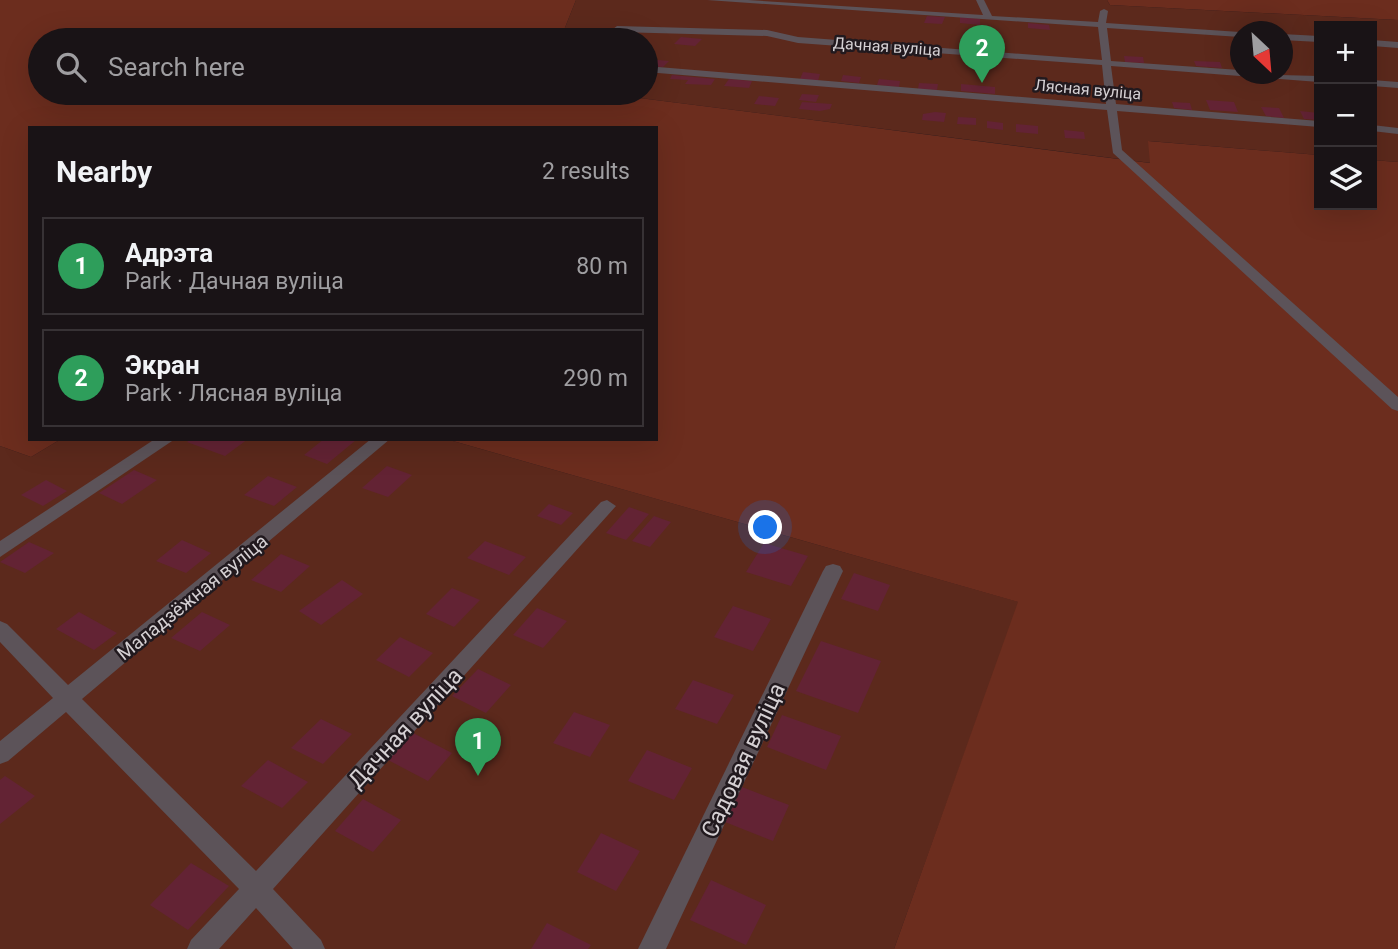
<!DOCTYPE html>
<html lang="en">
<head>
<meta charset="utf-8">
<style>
	body { margin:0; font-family:Roboto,sans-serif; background:#262023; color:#f1f3f6 }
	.controls { position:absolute; right:21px; top:21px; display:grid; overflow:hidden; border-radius:0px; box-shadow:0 7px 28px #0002 }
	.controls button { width:63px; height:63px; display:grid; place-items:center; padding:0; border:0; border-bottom:2px solid #373235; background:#191316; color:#f1f3f6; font:35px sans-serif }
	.compass { position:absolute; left:1230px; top:21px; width:63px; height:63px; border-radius:50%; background:#191316; box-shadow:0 7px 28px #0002; rotate:154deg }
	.you { position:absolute; left:766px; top:528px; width:24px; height:24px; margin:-18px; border:5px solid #fff; border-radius:50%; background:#1a73e8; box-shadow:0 0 0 10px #1a73e833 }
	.badge { display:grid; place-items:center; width:46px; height:46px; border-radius:50%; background:#adc60d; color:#fff; font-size:23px; font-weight:700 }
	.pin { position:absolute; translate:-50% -58px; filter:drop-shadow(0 2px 4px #0008) }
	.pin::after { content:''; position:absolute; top:37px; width:24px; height:21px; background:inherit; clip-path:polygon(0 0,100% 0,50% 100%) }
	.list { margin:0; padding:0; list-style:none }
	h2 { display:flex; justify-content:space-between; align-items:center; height:91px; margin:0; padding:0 28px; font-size:30px }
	h2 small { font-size:23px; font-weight:400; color:#9f9ea1 }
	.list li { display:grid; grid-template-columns:46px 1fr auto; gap:21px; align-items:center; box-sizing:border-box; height:98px; margin:0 14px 14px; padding:0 14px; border:2px solid #373235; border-radius:0px }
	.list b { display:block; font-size:26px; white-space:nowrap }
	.list p { margin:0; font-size:23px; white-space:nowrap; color:#9f9ea1 }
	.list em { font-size:23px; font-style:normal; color:#9f9ea1 }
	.icon { flex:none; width:38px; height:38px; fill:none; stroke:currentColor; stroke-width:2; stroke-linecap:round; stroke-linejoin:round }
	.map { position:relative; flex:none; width:1398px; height:949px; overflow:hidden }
	.search { position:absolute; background:#191316; box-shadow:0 7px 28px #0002; left:28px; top:28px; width:630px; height:77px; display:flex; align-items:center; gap:18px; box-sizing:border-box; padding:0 24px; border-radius:38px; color:#9f9ea1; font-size:26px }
	.panel { position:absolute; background:#191316; box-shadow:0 7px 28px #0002; left:28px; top:126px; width:630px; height:315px; border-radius:0px }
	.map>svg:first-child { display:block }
	.green { fill:#5c291c; fill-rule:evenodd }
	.forest { fill:#6c2d1e }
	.building { fill:#632334 }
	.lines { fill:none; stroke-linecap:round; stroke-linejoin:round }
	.lane { fill:#5c5359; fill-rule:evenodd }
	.street { fill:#5c5359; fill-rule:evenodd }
	.labels { text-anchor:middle; stroke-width:5; stroke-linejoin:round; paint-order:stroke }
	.far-street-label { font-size:16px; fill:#d5d0d3; stroke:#21191e }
	.street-label { font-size:19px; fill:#d5d0d3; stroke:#21191e }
	.near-street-label { font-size:23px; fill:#d5d0d3; stroke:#21191e }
</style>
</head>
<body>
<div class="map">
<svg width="1398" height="949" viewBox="0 0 1398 949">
	<rect width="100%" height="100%" fill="#21191e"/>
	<g class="green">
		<path d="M576 0H1107L1110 5 1398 20V162L1372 160V26H1319V155L1149 141 1151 163 600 93H646V40H560ZM1240 32H1282V74H1240Z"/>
		<polygon points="61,439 446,439 1019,602 894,949 0,949 0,446 31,457"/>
	</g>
	<g class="forest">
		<polygon points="0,0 576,0 560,40 40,40 40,93 600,93 1150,163 1148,141 1319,155 1319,205 1372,205 1372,160 1398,162 1398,949 894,949 1018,602 446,439 656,439 656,128 30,128 30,439 61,439 31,457 0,446"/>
		<polygon points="1107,0 1398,0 1398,20 1110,5"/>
	</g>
	<g class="building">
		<polygon points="927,16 945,17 942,24 924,23"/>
		<polygon points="960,17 980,19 980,25 960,23"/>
		<polygon points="1028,23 1049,25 1050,30 1028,28"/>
		<polygon points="681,37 702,39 695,46 674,44"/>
		<polygon points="1124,56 1143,57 1144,63 1125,62"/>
		<polygon points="646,59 647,59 669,61 663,67 646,66"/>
		<polygon points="1194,61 1220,62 1222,68 1196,66"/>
		<polygon points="803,72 820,74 818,81 800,79"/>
		<polygon points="672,75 715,79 711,85 685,84 688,80 670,79"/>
		<polygon points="843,75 861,77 859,83 841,81"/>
		<polygon points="729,79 752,81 749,88 724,86"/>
		<polygon points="879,79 900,81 899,87 877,85"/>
		<polygon points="919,83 938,84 937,90 918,89"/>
		<polygon points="961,84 995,87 995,94 961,91"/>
		<polygon points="802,94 819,95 816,102 799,100"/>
		<polygon points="759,96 779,98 775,106 754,104"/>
		<polygon points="1206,100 1234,102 1238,112 1210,110"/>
		<polygon points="802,102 832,104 830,109 820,111 799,109"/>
		<polygon points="1172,102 1190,103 1192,110 1174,108"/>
		<polygon points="1261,107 1279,108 1284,118 1266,116"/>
		<polygon points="1300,111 1319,113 1319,120 1304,119"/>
		<polygon points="935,112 946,113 944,122 922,120 923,114"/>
		<polygon points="958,117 976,118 976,125 957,124"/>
		<polygon points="987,121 1003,123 1003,130 987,128"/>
		<polygon points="1016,124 1038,126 1038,134 1016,132"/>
		<polygon points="1064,130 1084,132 1085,139 1065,138"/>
		<polygon points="191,439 248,439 225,456 187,442"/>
		<polygon points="324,439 353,439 356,440 327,464 304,455"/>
		<polygon points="387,466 412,475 388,497 362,488"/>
		<polygon points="134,470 157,480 122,504 99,493"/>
		<polygon points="268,476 297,487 274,506 244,495"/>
		<polygon points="46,480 67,491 43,506 21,495"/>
		<polygon points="549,504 573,513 561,525 537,516"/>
		<polygon points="629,507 649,514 626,540 606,533"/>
		<polygon points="654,516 671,522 650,547 632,541"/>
		<polygon points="182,540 211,553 186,573 156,561"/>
		<polygon points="485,541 526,557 509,575 467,558"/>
		<polygon points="29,542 54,553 25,573 0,562"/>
		<polygon points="764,543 808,556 791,586 746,572"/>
		<polygon points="281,554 310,566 281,592 251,580"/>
		<polygon points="854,573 890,585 878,611 841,599"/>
		<polygon points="342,580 363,594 321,625 299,611"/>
		<polygon points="452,588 480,600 454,627 426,614"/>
		<polygon points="733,606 771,619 753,651 714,637"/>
		<polygon points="537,608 567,621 543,648 513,635"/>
		<polygon points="79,612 117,633 94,650 56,629"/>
		<polygon points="202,612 230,625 200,651 171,638"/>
		<polygon points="400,637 433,653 409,677 376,660"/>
		<polygon points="821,641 881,661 858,713 796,691"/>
		<polygon points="478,669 511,685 486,713 452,696"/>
		<polygon points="693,680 734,695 717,724 675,709"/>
		<polygon points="574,712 610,725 590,757 553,743"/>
		<polygon points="782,715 841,736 826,770 767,747"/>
		<polygon points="321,719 352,734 323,764 291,748"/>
		<polygon points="413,733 452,753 428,781 388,760"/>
		<polygon points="647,750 692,768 674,800 628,781"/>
		<polygon points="268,760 308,782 282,808 241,786"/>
		<polygon points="5,776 35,796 0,824 0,780"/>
		<polygon points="742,787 789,805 773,841 725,822"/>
		<polygon points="363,799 401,820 373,852 335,831"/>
		<polygon points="601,833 640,851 616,891 577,872"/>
		<polygon points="191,863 229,886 188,930 150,905"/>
		<polygon points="711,880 766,905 746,945 690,920"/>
		<polygon points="547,923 591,945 588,949 531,949"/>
	</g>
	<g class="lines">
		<polygon class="lane" points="155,439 175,439 0,557 0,541"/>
		<g class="street">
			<polygon points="707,0 748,0 983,15 976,0 984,0 992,16 1098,22 1100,11 1104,9 1108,11 1106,23 1240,32 1240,37 1107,28 1111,61 1240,70 1240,74 1319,76 1319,82 1111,66 1116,104 1319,121 1319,127 1117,111 1122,150 1398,397 1398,411 1392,409 1113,153 1107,110 646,72 646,66 1106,104 1102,65 798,43 767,36 617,32 613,29 617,26 767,30 798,37 1102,60 1098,27"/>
			<polygon points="1282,34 1319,36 1319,42 1282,40"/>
			<polygon points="1372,40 1398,42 1398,48 1372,46"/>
			<polygon points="1372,80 1398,82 1398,88 1372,86"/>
			<polygon points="1372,125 1398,128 1398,134 1372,131"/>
			<polygon points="371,439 390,439 82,699 256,871 601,502 607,500 616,506 273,889 321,940 325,949 293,949 256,908 219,949 187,949 191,940 239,889 66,712 8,761 0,764 0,741 53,698 0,642 0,621 7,624 68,685"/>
			<polygon points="833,564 840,566 843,571 666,949 638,949 823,571 826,566"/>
		</g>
	</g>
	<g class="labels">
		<g class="far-street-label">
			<text transform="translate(887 46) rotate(4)" y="6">Дачная вуліца</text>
			<text transform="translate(1088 89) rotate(5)" y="6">Лясная вуліца</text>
		</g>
		<g class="street-label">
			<text transform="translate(192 597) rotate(-39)" y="7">Маладзёжная вуліца</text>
		</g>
		<g class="near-street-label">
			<text transform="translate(405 728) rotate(-47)" y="8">Дачная вуліца</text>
			<text transform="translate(743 760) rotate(-65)" y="8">Садовая вуліца</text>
		</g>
	</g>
</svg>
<div class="controls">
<button>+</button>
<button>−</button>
<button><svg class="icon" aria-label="layers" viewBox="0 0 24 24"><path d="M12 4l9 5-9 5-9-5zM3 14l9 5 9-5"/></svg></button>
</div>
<svg class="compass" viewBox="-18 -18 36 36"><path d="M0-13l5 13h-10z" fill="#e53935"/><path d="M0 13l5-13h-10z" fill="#9f9ea1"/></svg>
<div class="you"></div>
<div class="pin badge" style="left:478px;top:776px;background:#2e9e5b">1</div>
<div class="pin badge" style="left:982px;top:83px;background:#2e9e5b">2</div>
<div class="search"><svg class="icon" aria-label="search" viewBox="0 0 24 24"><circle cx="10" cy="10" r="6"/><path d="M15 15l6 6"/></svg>Search here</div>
<section class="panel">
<h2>Nearby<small>2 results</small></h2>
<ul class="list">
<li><span class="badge" style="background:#2e9e5b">1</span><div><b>Адрэта</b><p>Park · Дачная вуліца</p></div><em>80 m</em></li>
<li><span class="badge" style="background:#2e9e5b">2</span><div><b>Экран</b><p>Park · Лясная вуліца</p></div><em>290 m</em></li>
</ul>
</section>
</div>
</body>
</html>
